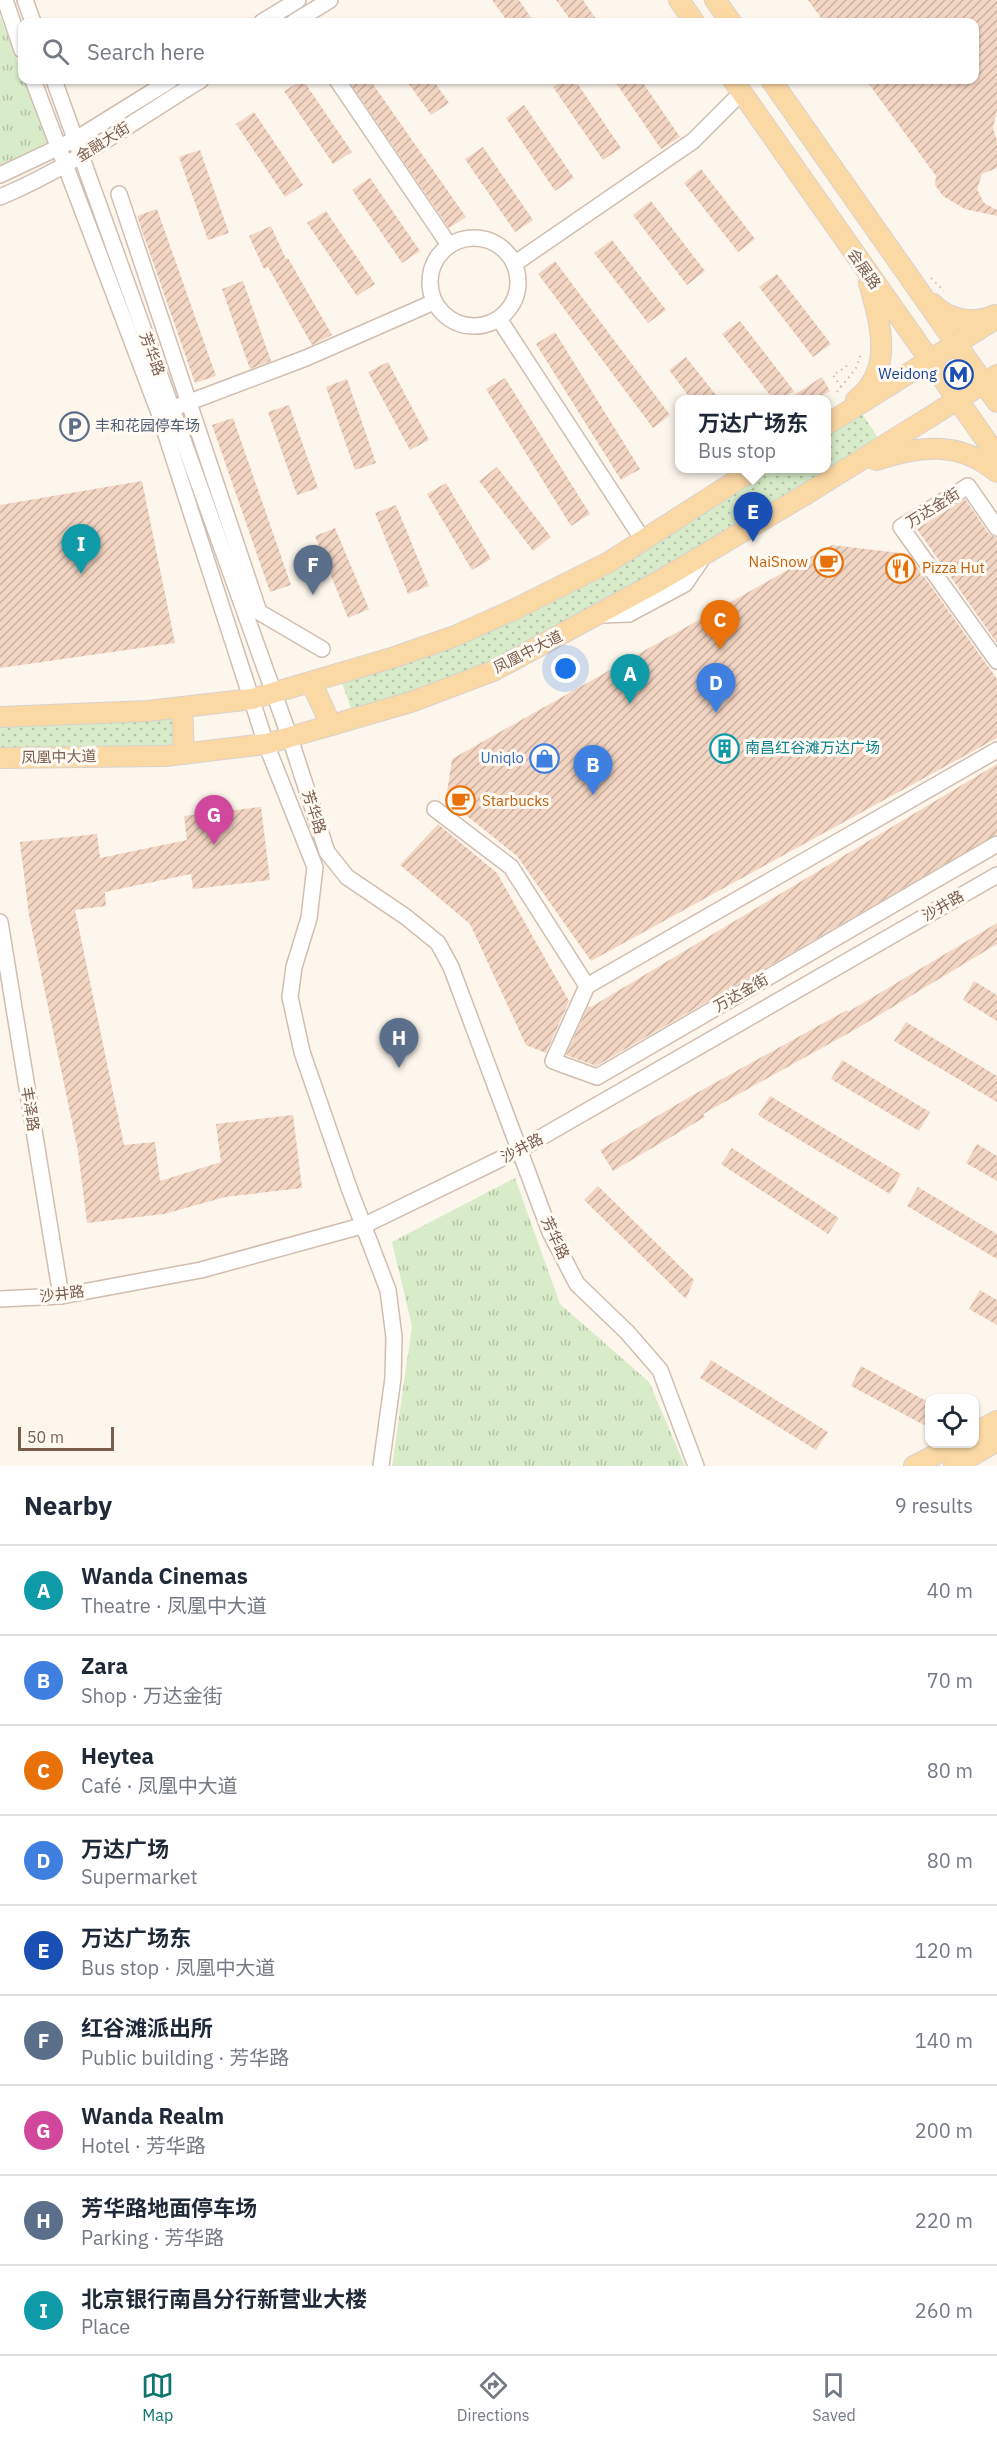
<!DOCTYPE html>
<html lang="en">
<head>
<meta charset="utf-8">
<style>
	body { margin:0; font-family:"IBM Plex Sans","Noto Sans SC",sans-serif; background:#f2f2f3; color:#1f2937 }
	.controls { position:absolute; right:18px; bottom:18px; display:grid; overflow:hidden; border-radius:12px; box-shadow:0 2px 4px #0004 }
	.controls button { width:54px; height:54px; display:grid; place-items:center; padding:0; border:0; border-bottom:2px solid #e0e1e3; background:#fff; color:#1f2937; font:30px sans-serif }
	.scale { position:absolute; left:18px; bottom:15px; width:96px; box-sizing:border-box; padding-left:6px; border:3px solid #7a5c4d; border-top:0; font-size:16px; line-height:21px; white-space:nowrap; color:#7a5c4d; -webkit-text-stroke:4px #fffaf3; paint-order:stroke }
	.you { position:absolute; left:566px; top:669px; width:21px; height:21px; margin:-15px; border:4px solid #fff; border-radius:50%; background:#1a73e8; box-shadow:0 0 0 9px #1a73e833 }
	.badge { display:grid; place-items:center; width:39px; height:39px; border-radius:50%; background:#0f766e; color:#fff; font-size:20px; font-weight:700 }
	.pin { position:absolute; translate:-50% -50px; filter:drop-shadow(0 2px 3px #0008) }
	.pin::after { content:''; position:absolute; top:32px; width:21px; height:18px; background:inherit; clip-path:polygon(0 0,100% 0,50% 100%) }
	.popup { position:absolute; left:675px; top:395px; width:156px; height:78px; box-sizing:border-box; display:grid; place-content:center; border-radius:12px; background:#fff; filter:drop-shadow(0 2px 4px #0005); font-size:20px; white-space:nowrap; color:#747a83 }
	.popup b { font-size:22px; color:#1f2937 }
	.popup::after { content:''; position:absolute; left:50%; top:100%; margin-left:-12px; border:12px solid transparent; border-top-color:#fff }
	.list { margin:0; padding:0; list-style:none }
	h2 { display:flex; justify-content:space-between; align-items:center; height:78px; margin:0; padding:0 24px; font-size:26px }
	h2 small { font-size:20px; font-weight:400; color:#747a83 }
	.list li { display:grid; grid-template-columns:39px 1fr auto; gap:18px; align-items:center; box-sizing:border-box; height:90px; padding:0 24px; border-top:2px solid #e0e1e3 }
	.list b { display:block; font-size:22px; white-space:nowrap }
	.list p { margin:0; font-size:20px; white-space:nowrap; color:#747a83 }
	.list em { font-size:20px; font-style:normal; color:#747a83 }
	.icon { flex:none; width:33px; height:33px; fill:none; stroke:currentColor; stroke-width:2; stroke-linecap:round; stroke-linejoin:round }
	.map { position:relative; flex:none; width:997px; height:1466px; overflow:hidden }
	.search { position:absolute; background:#fff; box-shadow:0 2px 4px #0004; left:18px; right:18px; top:18px; height:66px; display:flex; align-items:center; gap:15px; box-sizing:border-box; padding:0 21px; border-radius:12px; color:#747a83; font-size:22px }
	.sheet { height:888px; background:#fff }
	nav { display:flex; justify-content:space-around; align-items:center; box-sizing:border-box; height:84px; border-top:2px solid #e0e1e3; background:#fff; font-size:16px; color:#747a83 }
	nav a { display:grid; justify-items:center; gap:3px }
	nav .on { color:#0f766e }
	.map>svg:first-child { display:block }
	.grass { fill:url(#grass-tufts) }
	.park { fill:url(#park-dots) }
	.building { fill:url(#building-hatch) }
	.lines { fill:none; stroke-linecap:round; stroke-linejoin:round }
	.minor-casing { stroke:#d1beb0; stroke-width:18 }
	.major-casing { stroke:#dad1cd; stroke-width:22 }
	.path { stroke:#d9b8a5; stroke-width:2; stroke-dasharray:1.5 4.5; stroke-linecap:butt }
	.minor { stroke:#fff; stroke-width:15 }
	.major { stroke:#fbd9a5; stroke-width:20 }
	.labels { text-anchor:middle; stroke-width:6; stroke-linejoin:round; paint-order:stroke }
	.street-label { font-size:15px; fill:#7a5c4d; stroke:#fffaf3 }
	.transit-label { font-size:15px; fill:#164399; stroke:#fffaf3; text-anchor:end }
	.service-label { font-size:15px; fill:#4e5e75; stroke:#fffaf3; text-anchor:start }
	.food-label { font-size:15px; fill:#c56008; stroke:#fffaf3; text-anchor:start }
	.culture-label { font-size:15px; fill:#0d838f; stroke:#fffaf3; text-anchor:start }
	.shop-label { font-size:15px; fill:#366cbe; stroke:#fffaf3; text-anchor:end }
</style>
</head>
<body>
<div class="map">
<svg width="997" height="1466" viewBox="0 0 997 1466">
	<defs>
		<pattern id="grass-tufts" width="24" height="20" patternUnits="userSpaceOnUse" patternTransform="scale(1.5)"><rect width="24" height="20" fill="#d8ecc9"/><path d="M3 7l-1-3M5 7V3M7 7l1-3M15 17l-1-3M17 17v-4M19 17l1-3" fill="none" stroke="#b4c2a5"/></pattern>
		<pattern id="park-dots" width="8" height="8" patternUnits="userSpaceOnUse" patternTransform="scale(1.5)"><rect width="8" height="8" fill="#d8ecc9"/><path d="M2 2h.1M6 6h.1" fill="none" stroke="#b4c2a5" stroke-width="1.8" stroke-linecap="round"/></pattern>
		<pattern id="building-hatch" width="6" height="6" patternUnits="userSpaceOnUse" patternTransform="scale(1.5)"><rect width="6" height="6" fill="#f3d5c3"/><path d="M-1 1l2-2M0 6l6-6M5 7l2-2" fill="none" stroke="#cab0a1"/></pattern>
	</defs>
	<rect width="100%" height="100%" fill="#fdf6ec"/>
	<g class="grass">
		<polygon points="0,16 48,142 0,165"/>
		<polygon points="515,1178 560,1304 649,1382 685,1466 392,1466 412,1326 392,1242"/>
	</g>
	<g class="park">
		<polygon points="861,412 878,438 705,545 486,665 413,692 351,709 342,683 462,642 581,586 770,469 826,468 827,433"/>
		<polygon points="166,714 174,719 176,740 174,744 103,752 0,752 0,722"/>
	</g>
	<g class="building">
		<polygon points="492,0 519,0 534,22 508,22"/>
		<polygon points="556,0 583,0 598,22 572,22"/>
		<polygon points="808,0 997,0 997,110 993,128 997,141 997,168 982,174 977,189 984,203 997,210 997,216 965,209 943,196 935,185 936,176 866,80 975,80 975,22 824,22"/>
		<polygon points="303,80 352,152 333,164 284,91"/>
		<polygon points="348,80 370,80 466,217 449,228"/>
		<polygon points="406,80 433,80 449,103 431,115"/>
		<polygon points="564,80 575,80 621,148 603,160 553,87"/>
		<polygon points="614,80 641,80 680,137 661,149"/>
		<polygon points="524,105 574,178 555,191 506,118"/>
		<polygon points="254,112 303,185 285,197 236,124"/>
		<polygon points="483,147 533,220 515,232 465,159"/>
		<polygon points="200,150 229,233 208,240 179,157"/>
		<polygon points="701,169 755,239 738,252 684,183"/>
		<polygon points="370,178 420,251 402,263 352,190"/>
		<polygon points="651,201 705,271 687,285 633,215"/>
		<polygon points="157,209 216,376 195,383 137,216"/>
		<polygon points="326,211 375,284 357,296 307,223"/>
		<polygon points="271,226 286,259 288,258 332,335 312,345 268,267 264,269 249,236"/>
		<polygon points="612,240 666,310 648,323 594,253"/>
		<polygon points="555,261 670,415 653,428 538,274"/>
		<polygon points="777,274 831,344 813,357 759,287"/>
		<polygon points="243,281 271,361 250,369 222,289"/>
		<polygon points="740,321 794,391 782,399 773,399 722,334"/>
		<polygon points="555,332 640,469 621,480 536,344"/>
		<polygon points="686,357 719,399 691,399 669,370"/>
		<polygon points="388,362 429,440 410,450 368,372"/>
		<polygon points="822,377 830,391 817,399 788,399"/>
		<polygon points="505,378 590,514 571,526 486,389"/>
		<polygon points="347,379 376,463 355,470 326,387"/>
		<polygon points="289,405 318,488 297,495 268,412"/>
		<polygon points="233,418 291,585 270,592 212,425"/>
		<polygon points="497,467 551,537 533,551 479,481"/>
		<polygon points="142,481 175,643 0,668 0,505"/>
		<polygon points="446,483 491,559 472,570 427,494"/>
		<polygon points="965,499 989,534 997,538 997,643 917,529"/>
		<polygon points="396,505 429,586 408,594 375,513"/>
		<polygon points="335,528 369,609 348,618 315,536"/>
		<polygon points="832,545 908,554 997,679 997,738 591,961 517,856 446,799 452,759"/>
		<polygon points="997,764 997,834 596,1066 566,1055 588,1006 591,1007"/>
		<polygon points="261,807 270,880 193,889 191,874 105,892 106,906 75,910 124,1145 155,1142 160,1181 221,1162 216,1124 293,1115 302,1188 225,1197 164,1214 87,1223 78,1151 29,915 20,842 97,834 100,858 187,840 184,816"/>
		<polygon points="438,824 497,873 569,1001 546,1053 526,1045 470,924 400,865"/>
		<polygon points="997,923 997,944 856,1029 703,1114 705,1117 613,1171 600,1150 693,1095 847,1010 848,1012"/>
		<polygon points="974,981 997,995 997,1021 963,1000"/>
		<polygon points="906,1022 997,1076 997,1102 894,1041"/>
		<polygon points="842,1060 930,1112 919,1131 831,1079"/>
		<polygon points="770,1096 901,1174 890,1194 758,1115"/>
		<polygon points="977,1144 997,1156 997,1181 966,1163"/>
		<polygon points="732,1148 839,1218 828,1234 721,1164"/>
		<polygon points="598,1186 694,1280 686,1299 584,1200"/>
		<polygon points="918,1187 997,1234 997,1259 907,1206"/>
		<polygon points="980,1290 997,1300 997,1325 969,1309"/>
		<polygon points="711,1360 828,1432 816,1450 700,1378"/>
		<polygon points="861,1366 930,1403 930,1415 924,1425 851,1386"/>
	</g>
	<g class="lines">
		<defs>
			<g id="minor">
				<polyline points="5,0 22,50"/>
				<polyline points="25,0 33,22"/>
				<polyline points="262,22 298,0"/>
				<polyline points="294,22 330,0"/>
				<polyline points="33,80 158,410 266,744 315,867 309,918 294,967 290,997 302,1052 349,1188 388,1290 394,1337 393,1378 381,1466"/>
				<polyline points="54,80 290,738 327,852 347,877 406,917 438,943 451,967 550,1232 577,1284 627,1332 660,1370 696,1466"/>
				<polyline points="337,80 449,245"/>
				<polyline points="0,175 76,139 171,80"/>
				<polyline points="119,194 259,612 322,649"/>
				<path d="M0 197C72 167 135 120 201 80"/>
				<circle cx="474" cy="282" r="44"/>
				<polyline points="514,264 693,141 742,92"/>
				<polyline points="499,319 643,540"/>
				<polyline points="179,406 306,358 434,302"/>
				<polyline points="997,528 968,486 901,527 997,661"/>
				<polyline points="600,615 629,614 685,584 704,556"/>
				<polyline points="997,750 587,986 553,1061 597,1077 997,844"/>
				<polyline points="435,809 511,867 587,986"/>
				<polyline points="0,922 61,1296"/>
				<polyline points="0,1299 61,1296 201,1270 365,1225 519,1150 997,875"/>
			</g>
			<g id="major">
				<polyline points="679,0 694,22"/>
				<polyline points="715,0 731,22"/>
				<polyline points="733,80 997,456"/>
				<polyline points="771,80 997,402"/>
				<path d="M933 304C949 320 974 325 995 315"/>
				<path d="M856 400C895 370 880 323 869 283"/>
				<polyline points="826,425 997,318"/>
				<path d="M876 460C920 445 959 441 997 472"/>
				<polyline points="311,682 331,725"/>
				<polyline points="182,707 184,754"/>
				<polyline points="0,717 148,711 252,699 395,657 455,636 513,610 609,562 756,468"/>
				<polyline points="0,758 165,756 266,744 411,702 493,671 661,580 808,493 997,375"/>
				<polyline points="974,1433 997,1421"/>
				<polyline points="914,1466 956,1444"/>
				<polyline points="954,1466 997,1441"/>
			</g>
		</defs>
		<use href="#minor" class="minor-casing"/>
		<use href="#major" class="major-casing"/>
		<g class="path">
			<polyline points="931,278 944,291"/>
			<polyline points="841,387 833,375 846,367 848,362"/>
			<polyline points="837,392 856,368 861,354"/>
		</g>
		<use href="#minor" class="minor"/>
		<use href="#major" class="major"/>
	</g>
	<defs>
		<symbol id="metro-ring" viewBox="-11 -11 22 22"><circle r="9.5" fill="#fffaf3" stroke="#1a4fb4" stroke-width="1.5"/><path d="M-5.5 5V-5H-3L0 0L3-5H5.5V5H3V-.5L0 4L-3-.5V5Z" fill="#1a4fb4"/></symbol>
		<symbol id="parking-ring" viewBox="-11 -11 22 22"><circle r="9.5" fill="#fffaf3" stroke="#5c6f8a" stroke-width="1.5"/><path d="M-3.5-5.5H1a3.5 3.5 0 0 1 0 7H-1V5.5H-3.5ZM-1-3.4V-.6H.8a1.4 1.4 0 0 0 0-2.8Z" fill="#5c6f8a"/></symbol>
		<symbol id="cafe-ring" viewBox="-11 -11 22 22"><circle r="9.5" fill="#fffaf3" stroke="#e8710a" stroke-width="1.5"/><path d="M-5.5-4.5H6V0H3Q3 3.5 0 3.5H-2.5Q-5.5 3.5-5.5 0ZM3-3.2v2h1.7v-2ZM-6 4.5H4V6H-6Z" fill="#e8710a"/></symbol>
		<symbol id="restaurant-ring" viewBox="-11 -11 22 22"><circle r="9.5" fill="#fffaf3" stroke="#e8710a" stroke-width="1.5"/><path d="M-5-6h1v4h1v-4h1v4h1v-4h1v5L-1.5 .5V6h-2V.5L-5-1ZM5-6V6H3V1.5H1.5Q1.5-4 5-6Z" fill="#e8710a"/></symbol>
		<symbol id="building-ring" viewBox="-11 -11 22 22"><circle r="9.5" fill="#fffaf3" stroke="#0f9aa8" stroke-width="1.5"/><path d="M-4-6H4V6H1V3H-1V6H-4ZM-2.5-4.3h1.7v1.8h-1.7ZM.8-4.3h1.7v1.8H.8ZM-2.5-1h1.7V.8h-1.7ZM.8-1h1.7V.8H.8Z" fill="#0f9aa8"/></symbol>
		<symbol id="shop-ring" viewBox="-11 -11 22 22"><circle r="9.5" fill="#fffaf3" stroke="#3f7fe0" stroke-width="1.5"/><path d="M-5-2.5h2.3a2.7 3.5 0 0 1 5.4 0H5L5.5 6h-11ZM-1.5-2.5h3a1.5 2.3 0 0 0-3 0Z" fill="#3f7fe0"/></symbol>
	</defs>
	<g fill-rule="evenodd">
		<use href="#metro-ring" x="942" y="358" width="33" height="33"/>
		<use href="#parking-ring" x="58" y="410" width="33" height="33"/>
		<use href="#cafe-ring" x="812" y="546" width="33" height="33"/>
		<use href="#restaurant-ring" x="884" y="552" width="33" height="33"/>
		<use href="#building-ring" x="708" y="732" width="33" height="33"/>
		<use href="#shop-ring" x="528" y="742" width="33" height="33"/>
		<use href="#cafe-ring" x="444" y="784" width="33" height="33"/>
	</g>
	<g class="labels">
		<g class="street-label">
			<text transform="translate(103 142) rotate(-32)" y="5">金融大街</text>
			<text transform="translate(864 269) rotate(55)" y="5">会展路</text>
			<text transform="translate(152 354) rotate(70)" y="5">芳华路</text>
			<text transform="translate(933 508) rotate(-32)" y="5">万达金街</text>
			<text transform="translate(528 652) rotate(-27)" y="5">凤凰中大道</text>
			<text transform="translate(59 757) rotate(-1)" y="5">凤凰中大道</text>
			<text transform="translate(314 812) rotate(72)" y="5">芳华路</text>
			<text transform="translate(943 906) rotate(-30)" y="5">沙井路</text>
			<text transform="translate(741 993) rotate(-30)" y="5">万达金街</text>
			<text transform="translate(30 1109) rotate(81)" y="5">丰泽路</text>
			<text transform="translate(522 1148) rotate(-28)" y="5">沙井路</text>
			<text transform="translate(555 1238) rotate(65)" y="5">芳华路</text>
			<text transform="translate(62 1294) rotate(-7)" y="5">沙井路</text>
		</g>
		<g class="transit-label">
			<text x="937" y="379">Weidong</text>
		</g>
		<g class="service-label">
			<text x="95" y="431">丰和花园停车场</text>
		</g>
		<g class="food-label">
			<text x="808" y="567" text-anchor="end">NaiSnow</text>
			<text x="922" y="573">Pizza Hut</text>
			<text x="482" y="806">Starbucks</text>
		</g>
		<g class="culture-label">
			<text x="745" y="753">南昌红谷滩万达广场</text>
		</g>
		<g class="shop-label">
			<text x="524" y="763">Uniqlo</text>
		</g>
	</g>
</svg>
<div class="controls">
<button><svg class="icon" aria-label="locate" viewBox="0 0 24 24"><circle cx="12" cy="12" r="6"/><path d="M12 2v4M12 18v4M2 12h4M18 12h4"/></svg></button>
</div>
<div class="scale">50 m</div>
<div class="you"></div>
<div class="pin badge" style="left:630px;top:704px;background:#0f9aa8">A</div>
<div class="pin badge" style="left:593px;top:795px;background:#3f7fe0">B</div>
<div class="pin badge" style="left:720px;top:650px;background:#e8710a">C</div>
<div class="pin badge" style="left:716px;top:713px;background:#3f7fe0">D</div>
<div class="pin badge" style="left:753px;top:542px;background:#1a4fb4">E</div>
<div class="popup"><b>万达广场东</b>Bus stop</div>
<div class="pin badge" style="left:313px;top:595px;background:#5c6f8a">F</div>
<div class="pin badge" style="left:214px;top:845px;background:#d1479c">G</div>
<div class="pin badge" style="left:399px;top:1068px;background:#5c6f8a">H</div>
<div class="pin badge" style="left:81px;top:574px;background:#0f9aa8">I</div>
<div class="search"><svg class="icon" aria-label="search" viewBox="0 0 24 24"><circle cx="10" cy="10" r="6"/><path d="M15 15l6 6"/></svg>Search here</div>
</div>
<section class="sheet">
<h2>Nearby<small>9 results</small></h2>
<ul class="list">
<li><span class="badge" style="background:#0f9aa8">A</span><div><b>Wanda Cinemas</b><p>Theatre · 凤凰中大道</p></div><em>40 m</em></li>
<li><span class="badge" style="background:#3f7fe0">B</span><div><b>Zara</b><p>Shop · 万达金街</p></div><em>70 m</em></li>
<li><span class="badge" style="background:#e8710a">C</span><div><b>Heytea</b><p>Café · 凤凰中大道</p></div><em>80 m</em></li>
<li><span class="badge" style="background:#3f7fe0">D</span><div><b>万达广场</b><p>Supermarket</p></div><em>80 m</em></li>
<li><span class="badge" style="background:#1a4fb4">E</span><div><b>万达广场东</b><p>Bus stop · 凤凰中大道</p></div><em>120 m</em></li>
<li><span class="badge" style="background:#5c6f8a">F</span><div><b>红谷滩派出所</b><p>Public building · 芳华路</p></div><em>140 m</em></li>
<li><span class="badge" style="background:#d1479c">G</span><div><b>Wanda Realm</b><p>Hotel · 芳华路</p></div><em>200 m</em></li>
<li><span class="badge" style="background:#5c6f8a">H</span><div><b>芳华路地面停车场</b><p>Parking · 芳华路</p></div><em>220 m</em></li>
<li><span class="badge" style="background:#0f9aa8">I</span><div><b>北京银行南昌分行新营业大楼</b><p>Place</p></div><em>260 m</em></li>
</ul>
</section>
<nav>
<a class="on"><svg class="icon" aria-label="map" viewBox="0 0 24 24"><path d="M3 6l6-2 6 2 6-2v14l-6 2-6-2-6 2zM9 4v14M15 6v14"/></svg>Map</a>
<a><svg class="icon" aria-label="directions" viewBox="0 0 24 24"><path d="M12 3l9 9-9 9-9-9zM9 14v-3h6M13 9l2 2-2 2"/></svg>Directions</a>
<a><svg class="icon" aria-label="saved" viewBox="0 0 24 24"><path d="M7 4h10v16l-5-4-5 4z"/></svg>Saved</a>
</nav>
</body>
</html>
